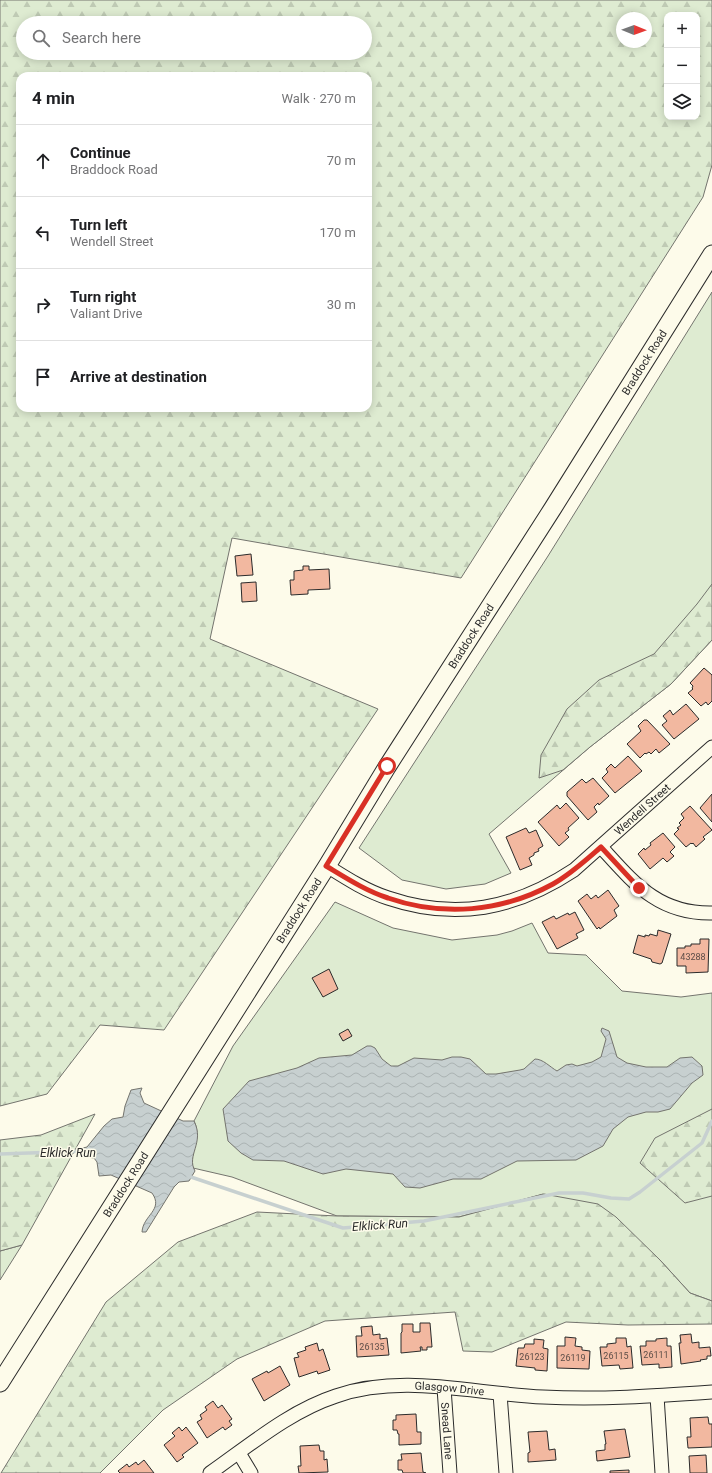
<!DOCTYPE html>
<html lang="en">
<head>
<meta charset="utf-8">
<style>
	body { margin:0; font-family:Roboto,sans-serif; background:#f2f2f2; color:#202124 }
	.controls { position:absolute; right:12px; top:12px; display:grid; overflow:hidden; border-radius:8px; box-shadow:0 2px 10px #0003 }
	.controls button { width:36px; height:36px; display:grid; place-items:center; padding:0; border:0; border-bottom:1px solid #e0e0e0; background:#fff; color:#202124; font:20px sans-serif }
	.compass { position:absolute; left:616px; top:12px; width:36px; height:36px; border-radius:50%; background:#fff; box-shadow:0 2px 10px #0003; rotate:91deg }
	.stop { position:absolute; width:12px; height:12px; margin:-9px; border:3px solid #d93025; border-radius:50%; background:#fff }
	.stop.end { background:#d93025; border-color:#fff; box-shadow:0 1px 4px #0008 }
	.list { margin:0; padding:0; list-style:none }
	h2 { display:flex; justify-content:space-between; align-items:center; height:52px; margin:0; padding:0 16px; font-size:17px }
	h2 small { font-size:13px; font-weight:400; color:#757577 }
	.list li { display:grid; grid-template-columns:26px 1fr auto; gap:12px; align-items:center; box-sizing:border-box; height:72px; padding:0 16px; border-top:1px solid #e0e0e0 }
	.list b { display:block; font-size:15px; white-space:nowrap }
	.list p { margin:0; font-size:13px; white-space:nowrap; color:#757577 }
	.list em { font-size:13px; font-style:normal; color:#757577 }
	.icon { flex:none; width:22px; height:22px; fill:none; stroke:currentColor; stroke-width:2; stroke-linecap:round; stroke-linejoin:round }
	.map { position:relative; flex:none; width:712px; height:1473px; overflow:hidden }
	.search { position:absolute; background:#fff; box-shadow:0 2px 10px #0003; left:16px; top:16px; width:356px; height:44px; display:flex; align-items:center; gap:10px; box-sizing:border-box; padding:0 14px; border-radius:22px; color:#757577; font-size:15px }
	.panel { position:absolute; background:#fff; box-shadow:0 2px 10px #0003; left:16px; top:72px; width:356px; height:340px; border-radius:12px }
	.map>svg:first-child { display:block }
	.grass { fill:#deebd1; stroke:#74746e }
	.forest { fill:url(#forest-firs); stroke:#74746e; fill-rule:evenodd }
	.water { fill:url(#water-waves); stroke:#74746e }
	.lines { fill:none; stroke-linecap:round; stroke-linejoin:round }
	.stream { stroke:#c7d0d0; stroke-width:3.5 }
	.building { fill:#f2b8a0; stroke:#2b2b2b }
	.minor-casing { stroke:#2b2b2b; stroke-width:15 }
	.major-casing { stroke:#2b2b2b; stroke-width:19 }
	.minor { stroke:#fdfbea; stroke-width:13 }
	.major { stroke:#fdfbea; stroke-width:17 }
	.route { stroke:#d93025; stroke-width:5 }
	.labels { text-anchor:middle; stroke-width:3; stroke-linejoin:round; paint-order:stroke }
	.number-label { font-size:9px; fill:#5d4e48 }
	.street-label { font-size:11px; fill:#2b2b2b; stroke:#fdfbea }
	.water-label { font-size:12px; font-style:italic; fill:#2b2b2b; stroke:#fdfbea }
</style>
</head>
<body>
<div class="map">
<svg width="712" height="1473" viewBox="0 0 712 1473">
	<defs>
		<pattern id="forest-firs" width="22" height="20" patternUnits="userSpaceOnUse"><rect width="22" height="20" fill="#deebd1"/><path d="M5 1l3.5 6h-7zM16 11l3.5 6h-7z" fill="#bfcab4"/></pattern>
		<pattern id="water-waves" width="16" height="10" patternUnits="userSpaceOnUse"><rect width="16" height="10" fill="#c7d0d0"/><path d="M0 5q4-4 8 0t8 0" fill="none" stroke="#abb3b3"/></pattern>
	</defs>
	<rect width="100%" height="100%" fill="#fdfbea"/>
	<g class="grass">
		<polygon points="712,292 712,640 671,684 590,747 489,834 511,873 485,884 446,889 402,880 359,848 548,556"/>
		<path d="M335 902 393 928 452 940 497 935 512 931 532 923 548 953 586 955 622 991 681 997 712 993V1301L690 1293 660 1260 543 1194 459 1217 337 1216 232 1177 193 1168C188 1155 203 1139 194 1121L233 1046Z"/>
		<polygon points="22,1245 0,1280 0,1251"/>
	</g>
	<g class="forest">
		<path d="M0 0H712V165L703 197 461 578 232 538 210 639 378 709 164 1030 100 1025 47 1094 0 1106ZM667 15H697V117H667ZM622 18H646V42H622ZM23 23H365V53H23ZM20 76H368V408H20Z"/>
		<polygon points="712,584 712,640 671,684 590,747 563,770 539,778 541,755 567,709 599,680 654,654 697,604"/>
		<polygon points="712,1109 712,1196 685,1203 640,1163 655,1138"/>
		<polygon points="95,1114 22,1245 0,1251 0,1140 41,1135"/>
		<polygon points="544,1194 598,1204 616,1217 660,1260 690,1293 712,1301 712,1324 628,1325 566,1322 492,1352 463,1351 455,1312 325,1321 237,1359 163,1410 100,1473 1,1473 106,1302 178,1242 257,1212 337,1216 459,1217"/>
	</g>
	<g class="water">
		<path d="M602 1028 609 1031 617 1057 627 1063 646 1067H667L680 1058 692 1057 702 1066 703 1075 692 1083 670 1109 658 1112H646L628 1117 613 1129 603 1146 576 1160 517 1161 481 1179H453L420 1188 405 1187 393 1174 346 1169 323 1174 284 1161 253 1160 241 1153 228 1141 223 1109 249 1081 297 1068 319 1058 352 1055 367 1046H371L375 1048 382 1059 391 1066H398L414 1058 442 1060 452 1057H461L470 1059 486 1074H496L520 1070 524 1069 535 1059C543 1059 550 1067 557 1071L566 1065 572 1064 577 1066 592 1062 601 1057 606 1039 601 1031Z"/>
		<path d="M142 1088 140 1093 144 1103 183 1121H194C205 1143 186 1155 195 1171L189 1181 179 1182 174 1187 146 1232H142C143 1215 164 1210 152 1193L111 1175 99 1176 97 1162 94 1158 87 1157 83 1148 87 1147 104 1126 112 1119 123 1117 125 1106 131 1090Z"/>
	</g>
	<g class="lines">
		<g class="stream">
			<polyline points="0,1154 87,1151"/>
			<polyline points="188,1176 343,1228 424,1221 559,1193 583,1193 611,1198 629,1199 640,1192 702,1143 712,1121"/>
		</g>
	</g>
	<g class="building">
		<polygon points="251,554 253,575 237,576 235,556"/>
		<polygon points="303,566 309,566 309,570 329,569 330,589 308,590 308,594 291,595 290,580 294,580 294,571 303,570"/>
		<polygon points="256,582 257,601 242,602 241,583"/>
		<polygon points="704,668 712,675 712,701 708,705 706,702 701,706 688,693 693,689 692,688 693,686 690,683"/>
		<polygon points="686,704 699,719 674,739 662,725 667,721 663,716 670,710 673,715"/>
		<polygon points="644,720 647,720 670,744 659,753 656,749 651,754 649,752 646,754 645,753 640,758 627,744 641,731 638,726"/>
		<polygon points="628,756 642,771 615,793 602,778 608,772 606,769 611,764 615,768"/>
		<polygon points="593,778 609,796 599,805 598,803 594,807 597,812 588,820 567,796 567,792 582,779 586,783"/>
		<polygon points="712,794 712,822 700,808"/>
		<polygon points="566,803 579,818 568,828 569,830 565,833 569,837 559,846 538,822 557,805 560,809"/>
		<polygon points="690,806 712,830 703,837 705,839 696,847 693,843 692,844 691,843 686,847 674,834 679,829 677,828 681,825 679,823 684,818 681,814"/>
		<polygon points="526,828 529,833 536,830 543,846 538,849 539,851 534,853 534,855 529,858 532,865 520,870 506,837"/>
		<polygon points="663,833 675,847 670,852 674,856 667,862 663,858 650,869 638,854 644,848 645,850 651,845 650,843"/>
		<polygon points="608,890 619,906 614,910 617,916 600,929 599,927 597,929 578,901 587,894 591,899 596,895 598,898"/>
		<polygon points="575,912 584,930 576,934 578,938 557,949 542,922 554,916 556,919 568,913 569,915"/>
		<polygon points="658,930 671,934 662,963 660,964 652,962 651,959 633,953 638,935 645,937 645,935 649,936 650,934 657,936"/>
		<polygon points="700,939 709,939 708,972 686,973 686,966 677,966 677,948 685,948 685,946 691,946 691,944 700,944"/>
		<polygon points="329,969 338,989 323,997 312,978"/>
		<polygon points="348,1029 352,1036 343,1041 339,1034"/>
		<polygon points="420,1323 430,1323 432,1347 427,1347 427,1350 422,1350 422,1347 420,1347 421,1351 401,1353 401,1333 402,1332 402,1324 413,1324 413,1332 420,1332"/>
		<polygon points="372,1326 373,1335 380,1334 380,1339 387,1338 389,1355 357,1357 356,1336 362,1336 361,1327"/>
		<polygon points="691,1334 692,1343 699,1342 699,1348 710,1347 711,1356 707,1356 707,1359 700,1360 701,1361 681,1364 679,1343 681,1343 680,1335"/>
		<polygon points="565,1337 576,1338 575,1346 582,1347 582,1350 590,1351 589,1369 557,1368 557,1346 565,1346"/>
		<polygon points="616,1338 626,1338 627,1347 631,1346 633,1368 620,1369 619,1365 602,1366 600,1347 607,1347 607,1344 616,1343"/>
		<polygon points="667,1338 667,1346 671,1346 672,1367 659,1368 659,1364 642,1365 640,1346 646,1346 646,1341 656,1341 656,1339"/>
		<polygon points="534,1339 544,1340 543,1348 548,1349 547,1371 535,1370 535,1368 516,1366 518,1348 524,1348 525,1344 534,1344"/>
		<polygon points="317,1343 319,1351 323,1349 330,1370 318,1374 317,1371 299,1377 294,1358 299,1357 297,1353 306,1350 305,1347"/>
		<polygon points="280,1366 290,1385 264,1401 252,1379 267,1371 268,1373"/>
		<polygon points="213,1401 218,1408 222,1405 232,1419 229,1421 232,1425 225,1430 223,1427 207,1438 197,1422 202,1419 200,1415 207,1410 205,1407"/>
		<polygon points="416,1414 417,1432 421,1432 421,1444 399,1445 399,1434 398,1434 397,1430 393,1430 393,1420 396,1420 396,1415"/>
		<polygon points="708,1417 709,1424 712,1424 712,1447 688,1448 687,1437 691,1437 690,1418"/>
		<polygon points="179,1427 182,1431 186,1427 198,1443 182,1455 184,1457 177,1462 164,1445 175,1436 172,1433"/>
		<polygon points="625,1429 630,1457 597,1461 596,1451 605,1450 605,1444 606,1444 604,1431"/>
		<polygon points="547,1431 549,1450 555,1449 556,1460 528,1462 528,1453 530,1452 528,1432"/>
		<polygon points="319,1445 320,1451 324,1451 324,1460 327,1459 328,1472 299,1473 298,1466 301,1466 300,1446"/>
		<polygon points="421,1453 423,1472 426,1473 403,1473 402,1470 398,1470 398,1460 402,1460 401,1454"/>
		<polygon points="706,1455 707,1473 690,1473 689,1456"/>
		<polygon points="144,1460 154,1473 120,1473 118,1471 127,1464 129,1467 136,1462 138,1465"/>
		<polygon points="629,1470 629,1473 610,1473 610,1471"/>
	</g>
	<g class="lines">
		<defs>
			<g id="minor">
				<path d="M601 847C634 883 658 914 712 913"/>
				<path id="s1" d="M327 866C346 878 366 891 388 898 456 921 515 909 574 870L712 747"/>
				<path id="s2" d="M444 1388 450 1473"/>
				<polyline points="500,1394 506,1473"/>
				<polyline points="657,1396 662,1473"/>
				<polyline points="239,1453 251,1473"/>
				<path id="s3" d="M210 1473C250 1445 290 1411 336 1396 403 1373 474 1394 543 1397 599 1400 656 1396 712 1392"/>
			</g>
			<g id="major">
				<path id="s4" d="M0 1383 327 866 387 767 553 508 712 254"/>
			</g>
		</defs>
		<use href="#minor" class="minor-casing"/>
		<use href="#major" class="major-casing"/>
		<use href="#minor" class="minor"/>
		<use href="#major" class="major"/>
	</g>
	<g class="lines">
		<path class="route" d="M387 766 326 866C346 878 366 891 388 898 443 917 502 912 553 884 571 874 586 860 601 847L639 888"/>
	</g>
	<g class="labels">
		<g class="number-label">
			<text x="693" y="960">43288</text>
			<text x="372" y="1350">26135</text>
			<text x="656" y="1358">26111</text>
			<text x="616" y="1359">26115</text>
			<text x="532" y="1360">26123</text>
			<text x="573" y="1361">26119</text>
		</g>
		<g class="street-label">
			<text dy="4" stroke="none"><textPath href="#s4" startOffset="1207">Braddock Road</textPath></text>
			<text dy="4" stroke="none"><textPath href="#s4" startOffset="883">Braddock Road</textPath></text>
			<text dy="4" stroke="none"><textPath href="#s1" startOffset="356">Wendell Street</textPath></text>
			<text dy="4" stroke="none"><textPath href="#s4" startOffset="559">Braddock Road</textPath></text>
			<text dy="4" stroke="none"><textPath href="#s4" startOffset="235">Braddock Road</textPath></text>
			<text dy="4" stroke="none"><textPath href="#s3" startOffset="263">Glasgow Drive</textPath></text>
			<text dy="4" stroke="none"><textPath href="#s2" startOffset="43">Snead Lane</textPath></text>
		</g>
		<g class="water-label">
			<text x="68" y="1157">Elklick Run</text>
			<text transform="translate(380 1225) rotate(-4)" y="4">Elklick Run</text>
		</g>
	</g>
</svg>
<div class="controls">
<button>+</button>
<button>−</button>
<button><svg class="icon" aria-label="layers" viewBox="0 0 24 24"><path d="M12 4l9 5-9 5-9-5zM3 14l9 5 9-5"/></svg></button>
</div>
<svg class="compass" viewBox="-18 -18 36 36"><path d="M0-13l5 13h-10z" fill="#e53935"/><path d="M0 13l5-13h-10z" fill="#757577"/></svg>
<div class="stop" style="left:387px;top:766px"></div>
<div class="stop end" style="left:639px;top:888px"></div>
<div class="search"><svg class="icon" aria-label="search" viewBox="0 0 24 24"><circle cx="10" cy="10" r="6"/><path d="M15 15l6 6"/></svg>Search here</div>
<section class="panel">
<h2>4 min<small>Walk · 270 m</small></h2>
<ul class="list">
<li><svg class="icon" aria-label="ahead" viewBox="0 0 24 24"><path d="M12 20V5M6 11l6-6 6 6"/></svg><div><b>Continue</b><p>Braddock Road</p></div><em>70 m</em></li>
<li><svg class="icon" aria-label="left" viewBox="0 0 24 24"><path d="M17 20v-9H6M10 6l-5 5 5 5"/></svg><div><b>Turn left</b><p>Wendell Street</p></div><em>170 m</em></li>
<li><svg class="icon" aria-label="right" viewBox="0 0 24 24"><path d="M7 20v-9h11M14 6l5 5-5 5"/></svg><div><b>Turn right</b><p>Valiant Drive</p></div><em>30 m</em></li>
<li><svg class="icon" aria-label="arrive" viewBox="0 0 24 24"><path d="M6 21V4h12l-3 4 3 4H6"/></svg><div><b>Arrive at destination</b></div></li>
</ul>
</section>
</div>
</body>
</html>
